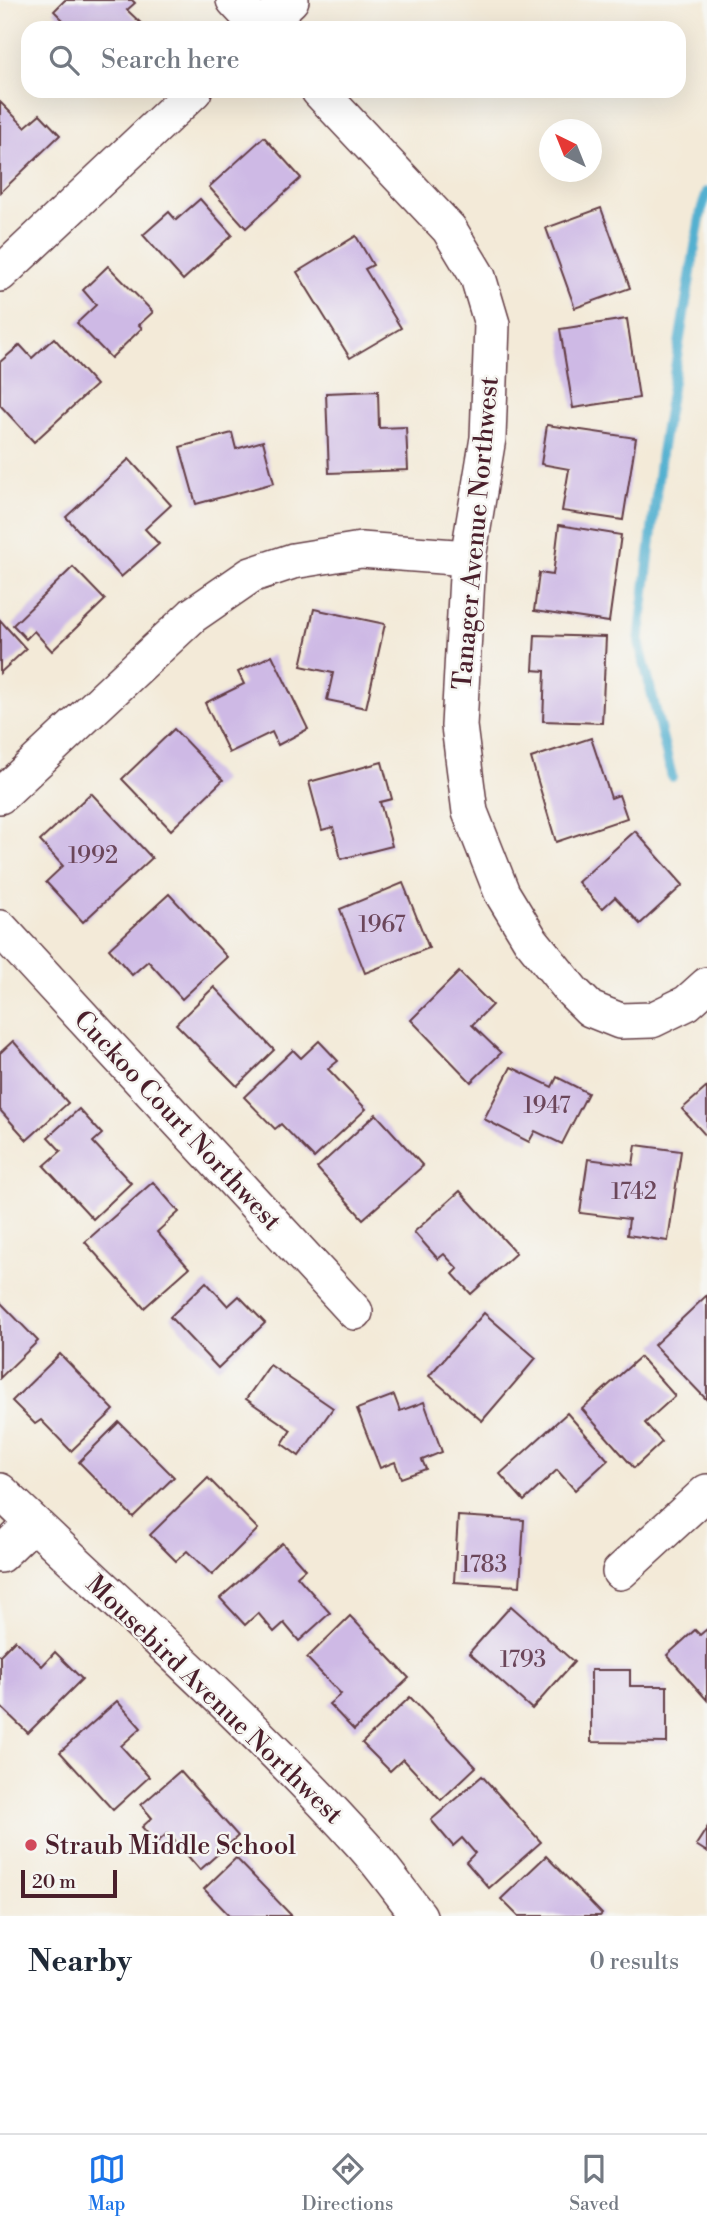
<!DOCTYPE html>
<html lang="en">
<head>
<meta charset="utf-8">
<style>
	body { margin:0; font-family:"Libre Bodoni",serif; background:#f6f6f7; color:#1f2937 }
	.compass { position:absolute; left:539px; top:119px; width:63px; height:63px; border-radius:50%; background:#fff; box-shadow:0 7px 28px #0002; rotate:317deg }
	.scale { position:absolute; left:21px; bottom:18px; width:96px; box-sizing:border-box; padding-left:7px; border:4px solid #4a1f2b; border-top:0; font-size:19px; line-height:24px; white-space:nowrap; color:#4a1f2b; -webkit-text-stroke:5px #f6f6f2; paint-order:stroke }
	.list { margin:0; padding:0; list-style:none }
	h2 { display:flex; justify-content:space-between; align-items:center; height:91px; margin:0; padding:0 28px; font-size:30px }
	h2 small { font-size:23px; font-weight:400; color:#747a83 }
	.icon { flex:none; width:38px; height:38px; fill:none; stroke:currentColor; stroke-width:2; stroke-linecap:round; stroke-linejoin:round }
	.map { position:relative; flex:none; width:707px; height:1916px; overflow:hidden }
	.search { position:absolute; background:#fff; box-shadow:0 7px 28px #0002; left:21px; right:21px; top:21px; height:77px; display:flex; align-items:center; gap:18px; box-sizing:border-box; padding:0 24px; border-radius:21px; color:#747a83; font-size:26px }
	.sheet { height:217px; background:#fff }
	nav { display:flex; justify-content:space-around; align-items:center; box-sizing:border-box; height:98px; border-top:2px solid #e0e1e3; background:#fff; font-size:19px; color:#747a83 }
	nav a { display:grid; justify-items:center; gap:4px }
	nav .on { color:#1a73e8 }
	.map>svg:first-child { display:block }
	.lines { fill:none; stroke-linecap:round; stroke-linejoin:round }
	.stream { stroke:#52b0d0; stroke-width:10 }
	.building { fill:#ceb9e5 }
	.minor-casing { stroke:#633d45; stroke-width:38 }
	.minor { stroke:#fff; stroke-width:35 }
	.poi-dot { fill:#d1495b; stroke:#f6f6f2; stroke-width:2.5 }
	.labels { text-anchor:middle; stroke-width:5; stroke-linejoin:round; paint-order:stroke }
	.number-label { font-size:23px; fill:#6b465a }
	.street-label { font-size:26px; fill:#4a1f2b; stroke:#f6f6f2 }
	.poi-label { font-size:26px; fill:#4a1f2b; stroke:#f6f6f2; text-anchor:start }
</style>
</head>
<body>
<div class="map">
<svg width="707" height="1916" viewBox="0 0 707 1916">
	<rect width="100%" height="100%" fill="#f6f6f2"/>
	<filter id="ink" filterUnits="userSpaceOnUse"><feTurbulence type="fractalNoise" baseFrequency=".0143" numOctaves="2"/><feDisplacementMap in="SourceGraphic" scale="14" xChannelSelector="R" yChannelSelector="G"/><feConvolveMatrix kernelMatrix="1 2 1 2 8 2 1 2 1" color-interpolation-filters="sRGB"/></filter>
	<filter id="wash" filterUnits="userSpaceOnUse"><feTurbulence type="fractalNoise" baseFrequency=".00686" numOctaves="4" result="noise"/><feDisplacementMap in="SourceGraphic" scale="28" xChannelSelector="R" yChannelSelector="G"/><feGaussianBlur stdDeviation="1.57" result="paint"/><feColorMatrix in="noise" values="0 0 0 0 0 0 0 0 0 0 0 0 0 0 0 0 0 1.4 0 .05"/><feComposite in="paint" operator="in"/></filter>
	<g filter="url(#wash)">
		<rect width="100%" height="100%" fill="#f3ead8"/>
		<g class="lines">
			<polyline class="stream" points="672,777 639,642 661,453 701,211 707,192"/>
		</g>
		<g id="blocks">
			<g class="building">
				<polygon points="65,0 132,0 135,3 127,10 144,26 71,28 54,11"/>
				<polygon points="0,102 25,127 40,114 60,135 0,193"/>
				<polygon points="264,137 301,178 246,228 209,187"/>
				<polygon points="200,199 232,235 183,280 143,235 169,212 176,220"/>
				<polygon points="601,208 630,288 575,308 546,228"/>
				<polygon points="356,236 373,265 365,269 401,328 350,358 297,272"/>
				<polygon points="108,266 153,312 139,325 142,328 111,358 77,323 96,305 83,290"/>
				<polygon points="627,319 639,398 573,408 560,329"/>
				<polygon points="54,338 96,385 34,442 0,405 0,362 20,345 32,358"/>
				<polygon points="378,391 379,428 406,427 408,470 329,473 326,393"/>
				<polygon points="547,425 636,438 623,520 562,511 569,469 541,464"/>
				<polygon points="232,433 236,449 263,441 274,483 196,504 180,447"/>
				<polygon points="129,459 171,505 145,529 159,544 121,577 66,517"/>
				<polygon points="559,525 621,535 609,622 534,611 539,573 553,575"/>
				<polygon points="73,567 105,600 52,651 34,631 26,639 13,625"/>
				<polygon points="314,609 385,624 366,708 327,700 333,673 301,666"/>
				<polygon points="0,620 26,649 0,673"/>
				<polygon points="535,635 606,637 602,723 543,721 545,671 533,670"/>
				<polygon points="272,655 308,729 278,745 272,732 229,753 205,703 244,684 238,672"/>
				<polygon points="174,729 223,780 171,830 122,779"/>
				<polygon points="591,738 611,798 619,795 627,818 556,842 531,758"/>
				<polygon points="382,762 392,799 380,802 392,846 341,859 333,827 322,830 309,782"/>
				<polygon points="91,793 152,858 83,922 46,882 63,866 40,841"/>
				<polygon points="635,831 683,885 640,924 615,897 602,909 578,882"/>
				<polygon points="403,883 429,948 365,973 340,909"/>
				<polygon points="169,894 227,957 182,999 148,961 132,975 109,949"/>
				<polygon points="459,972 492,1005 472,1025 501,1053 471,1082 411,1020"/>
				<polygon points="214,987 274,1050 237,1086 176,1024"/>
				<polygon points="13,1041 68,1103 27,1140 0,1110 0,1053"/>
				<polygon points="319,1041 338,1061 328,1069 366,1109 314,1158 281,1124 275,1129 244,1097 293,1050 301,1058"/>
				<polygon points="511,1067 552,1087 557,1077 588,1093 562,1144 535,1131 529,1142 484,1119"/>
				<polygon points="707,1087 707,1137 682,1109"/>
				<polygon points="79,1109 102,1134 93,1142 131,1183 93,1219 44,1166 61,1151 48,1137"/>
				<polygon points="376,1114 423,1166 363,1219 317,1168"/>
				<polygon points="636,1145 681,1151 668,1241 627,1235 629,1219 580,1213 588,1159 633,1165"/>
				<polygon points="153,1182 179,1212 157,1232 189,1268 144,1308 85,1242"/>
				<polygon points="460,1191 516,1253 471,1294 453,1274 458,1269 444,1254 438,1259 414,1232"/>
				<polygon points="206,1282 228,1306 239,1296 265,1323 218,1368 170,1317"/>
				<polygon points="707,1295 707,1400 654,1345"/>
				<polygon points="0,1302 38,1341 0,1378"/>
				<polygon points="484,1313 536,1358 482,1421 429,1376"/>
				<polygon points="60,1354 114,1410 71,1451 41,1420 35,1424 12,1401"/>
				<polygon points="640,1357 675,1396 645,1423 662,1442 634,1468 582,1409"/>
				<polygon points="270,1365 333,1408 299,1456 282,1444 291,1430 246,1399"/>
				<polygon points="394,1395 400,1411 424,1402 442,1452 422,1460 426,1469 401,1478 395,1462 380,1468 357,1409"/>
				<polygon points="567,1413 608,1460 575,1490 557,1470 524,1501 500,1474"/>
				<polygon points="119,1422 174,1477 133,1517 79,1462"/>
				<polygon points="208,1478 258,1529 212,1575 187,1551 176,1561 150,1535"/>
				<polygon points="458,1516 524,1520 520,1586 454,1582"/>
				<polygon points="282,1543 305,1569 297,1576 330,1613 299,1641 284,1623 274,1632 258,1613 245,1625 220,1598"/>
				<polygon points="511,1606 574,1662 532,1709 469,1653"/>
				<polygon points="350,1616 409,1678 354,1730 329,1704 341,1694 307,1658"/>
				<polygon points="707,1629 707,1700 667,1655 695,1630 700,1635"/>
				<polygon points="15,1640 42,1666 55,1652 82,1679 28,1733 0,1706 0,1655"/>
				<polygon points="591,1670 630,1670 630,1686 667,1686 667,1743 591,1742"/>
				<polygon points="410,1697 476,1767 441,1800 403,1759 390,1771 362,1743"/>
				<polygon points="117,1701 141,1728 121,1746 149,1777 113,1810 60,1752"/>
				<polygon points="180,1771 238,1836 200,1870 168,1833 156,1843 142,1827 152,1818 141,1805"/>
				<polygon points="482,1776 541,1842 489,1888 466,1862 475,1853 462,1838 453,1846 431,1820"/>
				<polygon points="707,1828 707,1852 696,1845"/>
				<polygon points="546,1856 602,1914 600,1916 518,1916 501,1899"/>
				<polygon points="236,1858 292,1916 230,1916 204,1889"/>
			</g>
		</g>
	</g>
	<g filter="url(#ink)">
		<use href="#blocks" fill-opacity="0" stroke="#633d45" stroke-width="2"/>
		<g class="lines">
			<defs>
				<g id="minor">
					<polyline points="234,0 260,28"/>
					<polyline points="261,28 291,0"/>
					<polyline points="319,91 449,229 478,277 492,324 488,438 468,558 459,726 470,812 502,893 530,939 572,991 590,1009 620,1021 652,1020 687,1003 707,985"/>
					<polyline points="0,274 194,91"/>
					<polyline points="0,796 193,615 251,575 293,561 361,550 468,558"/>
					<polyline points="0,928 355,1312"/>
					<path d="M0 1491C122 1608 250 1719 363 1845 383 1867 400 1892 419 1916"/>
					<polyline points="0,1555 33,1523"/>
					<polyline points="620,1572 707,1492"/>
				</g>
			</defs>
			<use href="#minor" class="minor-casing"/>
			<use href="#minor" class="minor"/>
		</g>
	</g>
	<circle class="poi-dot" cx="31" cy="1845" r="7"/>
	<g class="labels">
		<g class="number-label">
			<text x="93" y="863">1992</text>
			<text x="382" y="932">1967</text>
			<text x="547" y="1113">1947</text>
			<text x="634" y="1199">1742</text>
			<text x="484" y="1572">1783</text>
			<text x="523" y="1667">1793</text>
		</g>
		<g class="street-label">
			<text transform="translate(475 533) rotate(-85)" y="9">Tanager Avenue Northwest</text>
			<text transform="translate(178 1120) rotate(47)" y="9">Cuckoo Court Northwest</text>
			<text transform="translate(215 1699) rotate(44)" y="9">Mousebird Avenue Northwest</text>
		</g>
		<g class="poi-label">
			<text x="45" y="1854">Straub Middle School</text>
		</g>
	</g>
</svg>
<svg class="compass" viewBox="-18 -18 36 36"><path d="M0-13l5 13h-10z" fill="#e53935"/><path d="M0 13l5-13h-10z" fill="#747a83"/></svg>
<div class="scale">20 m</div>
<div class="search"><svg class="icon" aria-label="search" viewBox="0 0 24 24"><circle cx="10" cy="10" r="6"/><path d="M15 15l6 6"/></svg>Search here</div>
</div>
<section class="sheet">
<h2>Nearby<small>0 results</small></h2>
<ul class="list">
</ul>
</section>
<nav>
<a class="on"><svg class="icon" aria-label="map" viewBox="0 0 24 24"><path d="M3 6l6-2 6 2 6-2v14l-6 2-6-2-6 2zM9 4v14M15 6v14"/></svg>Map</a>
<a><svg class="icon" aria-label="directions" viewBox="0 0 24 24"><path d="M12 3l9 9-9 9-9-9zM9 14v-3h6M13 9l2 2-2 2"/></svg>Directions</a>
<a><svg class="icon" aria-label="saved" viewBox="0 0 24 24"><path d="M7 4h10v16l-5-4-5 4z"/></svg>Saved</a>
</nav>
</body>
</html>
